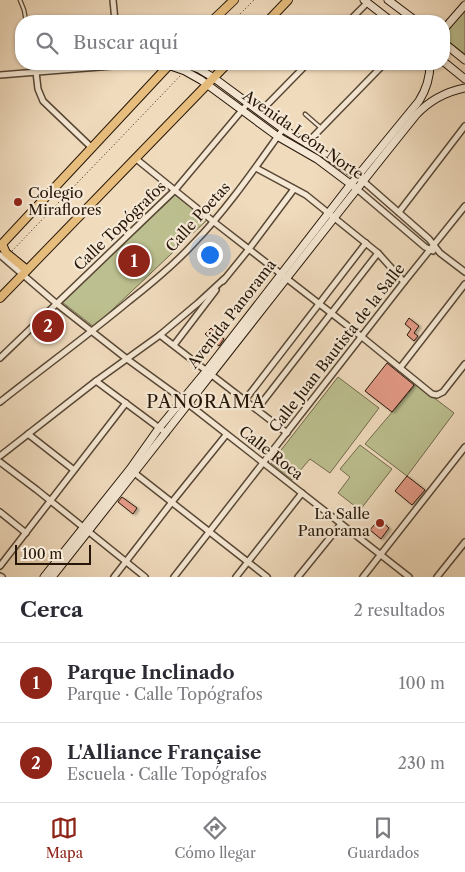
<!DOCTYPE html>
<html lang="es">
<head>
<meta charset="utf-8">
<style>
	body { margin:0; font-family:"Libre Caslon Text",serif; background:#f7f7f7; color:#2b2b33 }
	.scale { position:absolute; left:15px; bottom:12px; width:76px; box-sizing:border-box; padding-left:5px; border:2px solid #261608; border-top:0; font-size:14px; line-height:18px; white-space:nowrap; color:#261608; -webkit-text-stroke:4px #f5e8d4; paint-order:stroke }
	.you { position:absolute; left:209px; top:254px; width:18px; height:18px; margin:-12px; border:4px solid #fff; border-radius:50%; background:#1a73e8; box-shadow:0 0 0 8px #1a73e833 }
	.badge { display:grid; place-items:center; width:32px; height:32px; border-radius:50%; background:#8f2418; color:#fff; font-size:16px; font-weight:700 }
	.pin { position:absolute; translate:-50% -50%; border:2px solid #fff; box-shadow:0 1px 5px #0006 }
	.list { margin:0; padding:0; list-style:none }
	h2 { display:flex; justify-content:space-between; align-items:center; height:65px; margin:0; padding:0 20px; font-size:21px }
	h2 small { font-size:16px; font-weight:400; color:#7c7c81 }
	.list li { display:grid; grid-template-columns:32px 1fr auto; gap:15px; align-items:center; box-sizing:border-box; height:80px; padding:0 20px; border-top:1px solid #e1e1e2 }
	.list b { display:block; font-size:19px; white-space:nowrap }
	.list p { margin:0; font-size:16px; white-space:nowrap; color:#7c7c81 }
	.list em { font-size:16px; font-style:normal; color:#7c7c81 }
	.icon { flex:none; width:28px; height:28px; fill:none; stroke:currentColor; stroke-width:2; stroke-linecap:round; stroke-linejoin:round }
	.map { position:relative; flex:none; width:465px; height:577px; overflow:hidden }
	.search { position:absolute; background:#fff; box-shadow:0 1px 4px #0004; left:15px; right:15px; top:15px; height:55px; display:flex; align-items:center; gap:12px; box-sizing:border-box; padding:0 18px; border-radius:20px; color:#7c7c81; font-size:19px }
	.sheet { height:225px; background:#fff }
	nav { display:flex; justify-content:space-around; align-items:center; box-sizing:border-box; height:70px; border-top:1px solid #e1e1e2; background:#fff; font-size:14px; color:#7c7c81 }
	nav a { display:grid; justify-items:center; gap:2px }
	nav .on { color:#8f2418 }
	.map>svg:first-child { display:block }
	.green { fill:#bcbf8f; stroke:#716a4c }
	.building { fill:#e49a87; stroke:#261608; filter:url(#shadow) }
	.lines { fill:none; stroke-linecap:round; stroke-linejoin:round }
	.lane-casing { stroke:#584735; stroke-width:5 }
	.street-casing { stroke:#584735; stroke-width:8 }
	.secondary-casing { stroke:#261608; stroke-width:9 }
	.primary-casing { stroke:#261608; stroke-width:10 }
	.path { stroke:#261608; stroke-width:1; stroke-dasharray:1 2.5; stroke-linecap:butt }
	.lane { stroke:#f5e8d4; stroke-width:2.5 }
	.street { stroke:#f5e8d4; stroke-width:5 }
	.secondary { stroke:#f5e8d4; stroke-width:7 }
	.primary { stroke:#e8be7e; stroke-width:8 }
	.poi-dot { fill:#8f2418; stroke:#f5e8d4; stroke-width:2 }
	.labels { text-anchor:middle; stroke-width:4.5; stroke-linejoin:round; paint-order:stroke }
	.street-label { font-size:15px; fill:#261608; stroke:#f5e8d4 }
	.poi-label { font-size:15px; fill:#261608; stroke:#f5e8d4; text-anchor:start }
	.quarter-label { font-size:18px; letter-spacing:1px; fill:#261608; stroke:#f5e8d4 }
</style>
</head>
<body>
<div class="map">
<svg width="465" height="577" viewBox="0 0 465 577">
	<defs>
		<filter id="shadow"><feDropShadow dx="2.5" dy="1.5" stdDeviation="1" flood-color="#0004"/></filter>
	</defs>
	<rect width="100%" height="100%" fill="#f0dbbd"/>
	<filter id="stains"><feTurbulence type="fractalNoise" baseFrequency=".004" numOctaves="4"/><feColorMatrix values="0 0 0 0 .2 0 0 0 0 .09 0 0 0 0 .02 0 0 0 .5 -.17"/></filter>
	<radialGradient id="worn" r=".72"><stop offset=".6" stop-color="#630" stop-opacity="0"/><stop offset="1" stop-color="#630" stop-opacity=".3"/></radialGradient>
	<g class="green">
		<polygon points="465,7 465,54 444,38 444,30"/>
		<polygon points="175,195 207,220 94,327 62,302"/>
		<polygon points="338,377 379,408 330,473 310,459 292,480 271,463"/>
		<polygon points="416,384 454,413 407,476 365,444"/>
		<polygon points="360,445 392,469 360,510 338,493 350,477 340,469"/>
	</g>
	<g class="building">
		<polygon points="409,318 419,326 414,333 418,336 414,341 407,335 411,329 405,324"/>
		<polygon points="211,328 224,339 219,346 205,334"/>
		<polygon points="387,363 414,385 392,412 365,391"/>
		<polygon points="407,476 425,490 412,505 395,491"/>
		<polygon points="122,497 137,508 133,514 118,502"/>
		<polygon points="379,519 389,528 381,539 370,530"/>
	</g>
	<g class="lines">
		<defs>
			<g id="lane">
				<polyline points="20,0 24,10 26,21"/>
				<polyline points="305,114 321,128"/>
			</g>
			<g id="street">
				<polyline points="113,0 115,21"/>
				<polyline points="349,21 367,3"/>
				<polyline points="36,72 38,89 43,101 91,147"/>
				<polyline points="0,75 137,64"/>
				<polyline points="260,112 307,64"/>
				<polyline points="306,144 384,64"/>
				<polyline points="135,158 214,222 362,337 432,394 437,395 443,392 465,364"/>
				<polyline points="256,168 306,195 378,253 404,282"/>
				<polyline points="363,181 429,239 440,253 465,272"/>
				<polyline points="357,189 425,247 433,251"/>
				<polyline points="399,212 465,126"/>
				<polyline points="0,255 57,304 127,359 182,399 409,577"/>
				<polyline points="223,281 249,249 294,189"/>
				<polyline points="160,335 287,433"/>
				<polyline points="174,345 216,290"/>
				<polyline points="0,358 175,190 248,103"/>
				<polyline points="400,368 465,284"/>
				<polyline points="96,381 166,433"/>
				<polyline points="245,400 366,243"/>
				<path d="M0 402C43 368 87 336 129 301 152 283 174 265 194 243 228 208 255 168 283 129"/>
				<polyline points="257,409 378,253"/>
				<polyline points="28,434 74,470"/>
				<polyline points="0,456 96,381 160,335 198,303 224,279"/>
				<polyline points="0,462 37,490 145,577"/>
				<polyline points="132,471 267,577"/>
				<polyline points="0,512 26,533"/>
				<polyline points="0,566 126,403"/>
				<polyline points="0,576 2,577"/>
				<polyline points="114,577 172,502 226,435"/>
				<polyline points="174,577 404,282 465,206"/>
				<polyline points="236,577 302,493"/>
				<polyline points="298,577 341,524"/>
				<polyline points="363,577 465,447"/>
				<polyline points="437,577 465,542"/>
			</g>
			<g id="secondary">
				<polyline points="364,0 391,21"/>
				<polyline points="388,0 416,21"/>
				<polyline points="444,29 465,5"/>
				<polyline points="444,43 465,60"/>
				<polyline points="444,62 465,79"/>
				<polyline points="184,64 199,69 214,78 283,129 326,155 361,179"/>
				<polyline points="168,65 185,71 201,80 277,136 317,159 353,186"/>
				<path d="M44 577 130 469 159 428 207 370 351 184 419 101C426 90 430 78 430 64"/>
				<path d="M52 577C174 423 293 268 416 115 430 100 445 92 465 88"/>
			</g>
			<g id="primary">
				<polyline points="212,21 234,0"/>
				<polyline points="268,21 288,0"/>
				<polyline points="2,244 6,253 27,270"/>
				<polyline points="0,246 170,64"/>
				<polyline points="0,298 227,64"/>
			</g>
		</defs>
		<use href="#lane" class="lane-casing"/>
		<use href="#street" class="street-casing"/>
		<use href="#secondary" class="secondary-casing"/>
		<use href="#primary" class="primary-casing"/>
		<g class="path">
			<polyline points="233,21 254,0"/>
			<polyline points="12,251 181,75"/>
		</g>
		<use href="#lane" class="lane"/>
		<use href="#street" class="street"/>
		<use href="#secondary" class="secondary"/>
		<use href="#primary" class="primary"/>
	</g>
	<g class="poi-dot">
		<circle cx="18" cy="202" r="5"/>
		<circle cx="380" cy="523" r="5"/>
	</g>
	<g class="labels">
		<g class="street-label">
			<text transform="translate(303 135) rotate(35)" y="5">Avenida León Norte</text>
			<text transform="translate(198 217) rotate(-48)" y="5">Calle Poetas</text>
			<text transform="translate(120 226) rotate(-44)" y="5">Calle Topógrafos</text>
			<text transform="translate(232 314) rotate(-52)" y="5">Avenida Panorama</text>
			<text transform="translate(337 348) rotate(-52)" y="5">Calle Juan Bautista de la Salle</text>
			<text transform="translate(271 453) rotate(38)" y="5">Calle Roca</text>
		</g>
		<g class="poi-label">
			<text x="28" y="198">Colegio<tspan x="28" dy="17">Miraflores</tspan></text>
			<text x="370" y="519" text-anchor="end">La Salle<tspan x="370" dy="17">Panorama</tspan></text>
		</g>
		<g class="quarter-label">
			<text x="206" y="408">PANORAMA</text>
		</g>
	</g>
	<rect width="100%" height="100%" filter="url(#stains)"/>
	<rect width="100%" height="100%" fill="url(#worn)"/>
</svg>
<div class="scale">100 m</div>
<div class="you"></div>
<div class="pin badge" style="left:134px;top:261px">1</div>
<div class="pin badge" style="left:48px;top:326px">2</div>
<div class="search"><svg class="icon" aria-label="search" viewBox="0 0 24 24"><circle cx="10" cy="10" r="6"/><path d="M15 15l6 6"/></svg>Buscar aquí</div>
</div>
<section class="sheet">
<h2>Cerca<small>2 resultados</small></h2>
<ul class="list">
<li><span class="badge">1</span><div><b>Parque Inclinado</b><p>Parque · Calle Topógrafos</p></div><em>100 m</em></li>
<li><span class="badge">2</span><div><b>L'Alliance Française</b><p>Escuela · Calle Topógrafos</p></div><em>230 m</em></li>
</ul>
</section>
<nav>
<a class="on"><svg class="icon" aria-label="map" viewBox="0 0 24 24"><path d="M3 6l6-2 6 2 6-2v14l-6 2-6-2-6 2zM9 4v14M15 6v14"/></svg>Mapa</a>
<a><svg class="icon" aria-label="directions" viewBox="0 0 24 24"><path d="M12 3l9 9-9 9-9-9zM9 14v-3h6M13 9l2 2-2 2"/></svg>Cómo llegar</a>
<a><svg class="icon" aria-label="saved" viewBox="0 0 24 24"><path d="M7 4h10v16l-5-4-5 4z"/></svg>Guardados</a>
</nav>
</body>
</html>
